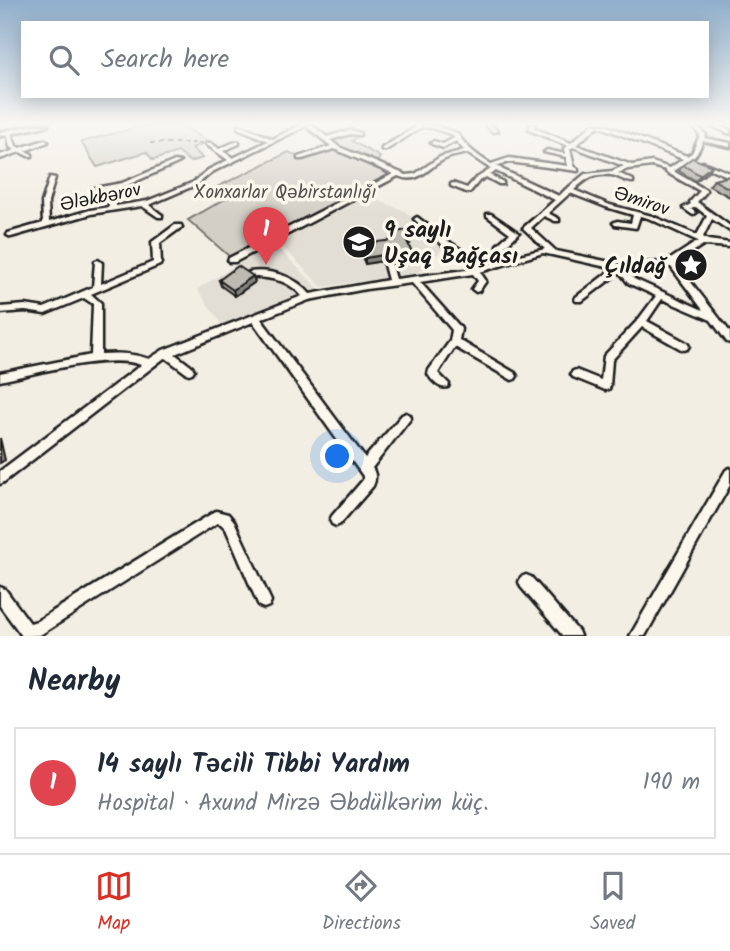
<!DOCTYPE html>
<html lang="en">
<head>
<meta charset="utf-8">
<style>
	body { margin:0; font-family:Kalam,sans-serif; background:#f6f6f7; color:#1f2937 }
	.you { position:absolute; left:338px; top:457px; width:24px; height:24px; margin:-18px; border:5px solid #fff; border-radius:50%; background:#1a73e8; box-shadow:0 0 0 10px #1a73e833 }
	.badge { display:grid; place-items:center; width:46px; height:46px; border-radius:50%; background:#d93025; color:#fff; font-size:23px; font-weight:700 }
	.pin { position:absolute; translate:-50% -58px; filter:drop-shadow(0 2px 4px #0008) }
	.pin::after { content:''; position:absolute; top:37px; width:24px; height:21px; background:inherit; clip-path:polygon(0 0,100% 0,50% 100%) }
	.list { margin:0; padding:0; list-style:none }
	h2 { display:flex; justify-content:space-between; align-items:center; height:91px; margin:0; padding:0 28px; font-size:30px }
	h2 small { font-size:23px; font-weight:400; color:#747a83 }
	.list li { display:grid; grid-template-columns:46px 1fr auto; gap:21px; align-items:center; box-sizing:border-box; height:112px; margin:0 14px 14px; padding:0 14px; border:2px solid #e0e1e3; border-radius:0px }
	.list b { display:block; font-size:26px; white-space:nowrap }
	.list p { margin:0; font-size:23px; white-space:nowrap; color:#747a83 }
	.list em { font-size:23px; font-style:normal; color:#747a83 }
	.icon { flex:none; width:38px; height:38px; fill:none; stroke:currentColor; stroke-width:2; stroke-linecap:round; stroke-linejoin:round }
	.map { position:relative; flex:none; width:730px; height:636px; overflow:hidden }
	.search { position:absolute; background:#fff; box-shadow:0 4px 18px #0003; left:21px; right:21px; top:21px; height:77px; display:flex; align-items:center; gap:18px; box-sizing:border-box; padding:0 24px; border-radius:0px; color:#747a83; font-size:26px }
	.sheet { height:217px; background:#fff }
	nav { display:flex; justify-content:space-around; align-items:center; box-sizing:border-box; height:98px; border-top:2px solid #e0e1e3; background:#fff; font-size:19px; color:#747a83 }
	nav a { display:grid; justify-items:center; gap:4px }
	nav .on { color:#d93025 }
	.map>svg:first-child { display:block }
	.built { fill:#e2ded5 }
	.green { fill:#d2cfc6; stroke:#777671; stroke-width:2 }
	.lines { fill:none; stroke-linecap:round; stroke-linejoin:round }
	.minor-casing { stroke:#1c1c1c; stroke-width:5 }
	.major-casing { stroke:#1c1c1c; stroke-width:6 }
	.path { stroke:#1c1c1c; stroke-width:2; stroke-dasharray:4.5 3.5; stroke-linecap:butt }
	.minor { fill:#fbf7ec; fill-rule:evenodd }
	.major { fill:#fbf7ec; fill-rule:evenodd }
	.wall { fill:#a3a098; stroke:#1c1c1c; stroke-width:2 }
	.shaded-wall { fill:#84827c; stroke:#1c1c1c; stroke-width:2 }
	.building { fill:#bdbab1; stroke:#1c1c1c; stroke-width:2 }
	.labels { text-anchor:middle; stroke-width:7; stroke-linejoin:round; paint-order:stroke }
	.far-park-label { font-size:19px; fill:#53524f; stroke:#fbf7ec }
	.far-street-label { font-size:19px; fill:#1c1c1c; stroke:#fbf7ec }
	.poi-label { font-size:23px; font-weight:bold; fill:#1c1c1c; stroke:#fbf7ec; text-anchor:start }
</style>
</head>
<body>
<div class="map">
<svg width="730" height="636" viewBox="0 0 730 636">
	<rect width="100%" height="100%" fill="#f2eee4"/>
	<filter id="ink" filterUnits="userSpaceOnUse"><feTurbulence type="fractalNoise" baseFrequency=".0143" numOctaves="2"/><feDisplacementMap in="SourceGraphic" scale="14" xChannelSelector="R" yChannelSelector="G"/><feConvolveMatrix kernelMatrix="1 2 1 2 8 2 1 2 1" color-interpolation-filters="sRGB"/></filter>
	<g filter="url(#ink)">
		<g class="built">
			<polygon points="363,195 403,210 445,246 419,273 322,287 275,239"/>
			<polygon points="273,243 318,288 222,325 197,289"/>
		</g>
		<g class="green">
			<polygon points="145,125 182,125 209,142 192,148 203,158 190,162 178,152 153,160 146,152 97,167 81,142"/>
			<polygon points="351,133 358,136 352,141 380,157 375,165 391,177 230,257 188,220 232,195 217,187 289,152 301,159 336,147 331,139"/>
		</g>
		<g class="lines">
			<defs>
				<g id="minor">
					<path d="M300 125H312L327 137 350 130 360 133V135L350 134 330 140 339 147 406 175 415 174 440 157 464 150 456 141 443 148 432 144 431 143 434 141 443 144 454 138 453 135 432 128 422 127 386 150H382V148L416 127 414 125H433L457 133C466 147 477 156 491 164L509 158 568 166 566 157 544 152 547 150 565 154 564 149 568 146 529 130 530 125H535L534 128 571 143 592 125H605L687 156 692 153 700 135 692 125H697L706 135 704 138 730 143V147L703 141C699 149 696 158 688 161L673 171 706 190V192L697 202 730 226V231L712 219 703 237 708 240 730 243V247L703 245 676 263 730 332V343L727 342 711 320 662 299 647 321 687 343 689 346 687 349 684 350 681 349 642 327 612 360 610 386 609 389 605 390 573 377 571 374 573 371 576 370 601 380 604 356 638 320 656 296 628 283 618 270 612 278 582 301H576L575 299 576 297 606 274 611 268 543 253 480 272 486 281 479 291 476 292 472 289 478 281 473 274 420 282 460 327 461 329 459 340 515 373 517 376 515 379 512 380 455 347 438 373 449 384 448 387C440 390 431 380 428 374L429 370 450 341 452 330 412 283 366 289 309 300 261 319 365 458 402 415 406 413 410 415 411 418 372 468C376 473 376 480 373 486L340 524 336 526 332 524 330 520 332 516 363 480V476L253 322 175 354 192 367 194 370 192 373 189 374 186 373 166 358 163 359 4 482 0 484V471L141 365C109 353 35 374 0 381V373L91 355 93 304 84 298 45 314 25 311 0 313V307L25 305 44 308 93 287 95 261 98 260 102 263 101 284 153 262 152 242 175 225H181L182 227 160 243 161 263 160 265 91 294 101 303V354C118 353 132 353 149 359L163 350 302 296C286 278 272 279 249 276L248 274 249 272C271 269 295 276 310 294L388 280 384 265 388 262 392 265 396 279 466 270 478 267 445 247 415 220 414 219 417 217 451 243 486 265 505 259 497 245 510 233 487 216V214H491L519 233 505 246 511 257 545 249 523 228 555 200 496 171 490 175 503 182V184H499L486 177 479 181 470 192H466L451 186V184L453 183 467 188 475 179 491 169 467 153C460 155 451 156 445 159 427 167 420 185 398 176L235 262H229L228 260 229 258 393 174 334 149 302 159H298V157L331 146 306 126 212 172 198 184 149 205 162 215V217H158L142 206 91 214 11 237 7 235 8 233 43 223 42 202 50 177 55 178 48 202 49 222 90 210 109 207 107 189 95 190V188L122 183 175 161 180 162 125 186 113 188 116 206 147 201 194 182 208 170 228 160 207 145V143H211L219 149 235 142H239V144L223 151 233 158 268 141 238 128V126H242L273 139ZM598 126 683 159 670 168 652 162 632 165 576 145ZM573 147 624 166 612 171 585 174 568 188 566 189 559 196 503 170 499 167 496 166 509 162 578 171V169L574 166 570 149ZM652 166 666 170V172L700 191 690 202 691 204 683 208 693 215 696 213 691 209 696 207 707 216 697 235 652 216 610 205 574 190C586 179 593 173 611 175 619 176 625 182 633 182V180L618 173 628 169ZM570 193 606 207 633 215 631 223 617 221 613 223 615 225 636 228 640 216 648 218 698 241 666 262 620 264 556 251 531 228 544 216 555 221H559V219L548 213ZM671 267 703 310 634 279 626 269Z"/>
					<polygon points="486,125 491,125 498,131 493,132"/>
					<polygon points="709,125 717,125 730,130 730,134"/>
					<polygon points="7,132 11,132 16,146 20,148 45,140 48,142 25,151 32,154 32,156 28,156 20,152 0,159 0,155 15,150 10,147"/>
					<polygon points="703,162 730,173 730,177 701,165 701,163"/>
					<polygon points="730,468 730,485 645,636 630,636 726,470"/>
					<polygon points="216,511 228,514 234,521 271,601 269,606 264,608 259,606 226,529 221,524 217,523 40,635 22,636 0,606 0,587 5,589 30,623 37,621"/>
					<polygon points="526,575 531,577 578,631 580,636 563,636 521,587 519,582 521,577"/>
				</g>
				<polygon id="major" points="34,125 48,125 0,136 0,132"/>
			</defs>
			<use href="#minor" class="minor-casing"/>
			<use href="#major" class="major-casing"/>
			<polyline class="path" points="150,143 204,143"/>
			<use href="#minor" class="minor"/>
			<use href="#major" class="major"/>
		</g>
		<g class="wall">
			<polygon points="683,165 708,172 696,181 679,171"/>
			<polygon points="730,176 730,197 709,186 714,180"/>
			<polygon points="391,233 410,244 408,245 412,252 412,258 395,261 394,259 365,264 359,250 359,244 392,241"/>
			<polygon points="253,276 255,282 235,296 221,286 219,280"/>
		</g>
		<g class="shaded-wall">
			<polygon points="712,166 708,172 696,181 700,175"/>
			<polygon points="412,252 412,258 395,261 396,255"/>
			<polygon points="394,253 394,259 365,264 365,258"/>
			<polygon points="253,276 255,282 235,296 233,290"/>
			<polygon points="0,438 5,460 0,463"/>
		</g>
		<g class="building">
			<polygon points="692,158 712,166 700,175 683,165"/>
			<polygon points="730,176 730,189 714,180"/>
			<polygon points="406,230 411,238 406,239 412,252 396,255 394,253 365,258 359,244 395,240 391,233"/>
			<polygon points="238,266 253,276 233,290 219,280"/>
		</g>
	</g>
	<linearGradient id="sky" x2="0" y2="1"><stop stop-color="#8faecb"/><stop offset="0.58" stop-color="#f9f7f3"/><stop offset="1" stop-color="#f9f7f3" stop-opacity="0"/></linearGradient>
	<rect width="730" height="214" fill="url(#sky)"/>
	<defs>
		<symbol id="school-disc" viewBox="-11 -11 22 22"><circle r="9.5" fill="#1c1c1c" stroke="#fbf7ec"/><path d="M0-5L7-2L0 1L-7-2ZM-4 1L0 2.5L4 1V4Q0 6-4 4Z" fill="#fff"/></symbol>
		<symbol id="sight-disc" viewBox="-11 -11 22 22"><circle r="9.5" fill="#1c1c1c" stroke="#fbf7ec"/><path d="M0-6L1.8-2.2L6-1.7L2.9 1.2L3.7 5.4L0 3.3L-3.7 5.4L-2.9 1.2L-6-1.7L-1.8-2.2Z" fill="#fff"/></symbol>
	</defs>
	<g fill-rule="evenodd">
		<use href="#school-disc" x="340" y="223" width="38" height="38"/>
		<use href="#sight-disc" x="672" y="246" width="38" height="38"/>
	</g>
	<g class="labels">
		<g class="far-park-label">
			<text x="285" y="198">Xonxarlar Qəbirstanlığı</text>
		</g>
		<g class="far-street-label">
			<text transform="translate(100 196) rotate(-11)" y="7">Ələkbərov</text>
			<text transform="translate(642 200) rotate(18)" y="7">Əmirov</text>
		</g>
		<g class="poi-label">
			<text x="384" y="237">9 saylı<tspan x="384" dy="26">Uşaq Bağçası</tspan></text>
			<text x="666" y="273" text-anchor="end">Çıldağ</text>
		</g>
	</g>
</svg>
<div class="you"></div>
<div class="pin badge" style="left:266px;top:265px;background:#e0444e">1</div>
<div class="search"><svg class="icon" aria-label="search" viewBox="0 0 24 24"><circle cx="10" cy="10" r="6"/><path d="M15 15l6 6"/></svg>Search here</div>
</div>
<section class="sheet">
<h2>Nearby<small></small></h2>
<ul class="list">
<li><span class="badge" style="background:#e0444e">1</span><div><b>14 saylı Təcili Tibbi Yardım</b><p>Hospital · Axund Mirzə Əbdülkərim küç.</p></div><em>190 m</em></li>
</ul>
</section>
<nav>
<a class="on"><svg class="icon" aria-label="map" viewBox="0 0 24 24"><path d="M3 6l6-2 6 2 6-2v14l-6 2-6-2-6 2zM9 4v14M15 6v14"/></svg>Map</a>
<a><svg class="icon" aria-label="directions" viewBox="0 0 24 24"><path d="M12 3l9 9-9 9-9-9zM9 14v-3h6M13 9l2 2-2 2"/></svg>Directions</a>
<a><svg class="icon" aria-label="saved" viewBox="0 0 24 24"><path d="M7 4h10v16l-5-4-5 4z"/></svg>Saved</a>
</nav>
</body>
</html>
